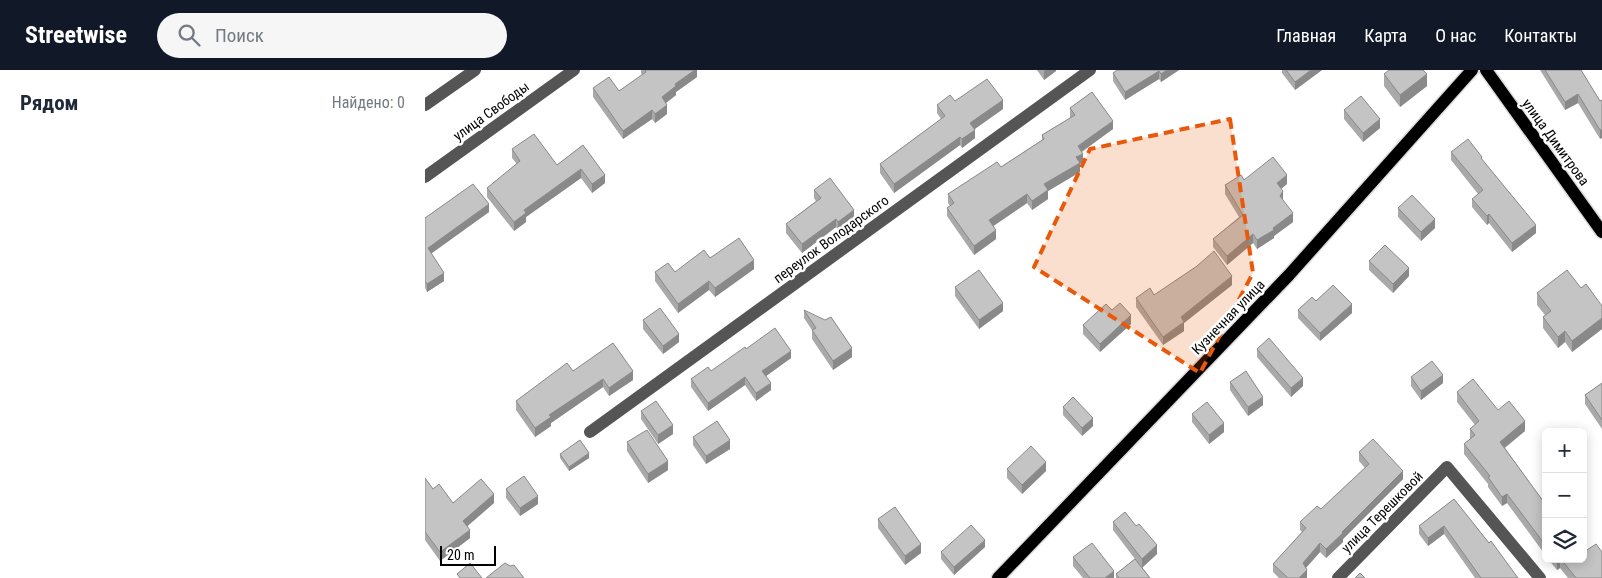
<!DOCTYPE html>
<html lang="ru">
<head>
<meta charset="utf-8">
<style>
	body { margin:0; font-family:"Roboto Condensed",sans-serif; background:#f6f6f7; color:#1f2937 }
	.controls { position:absolute; right:15px; bottom:15px; display:grid; overflow:hidden; border-radius:8px; box-shadow:0 2px 12px #0003 }
	.controls button { width:45px; height:45px; display:grid; place-items:center; padding:0; border:0; border-bottom:1px solid #e0e1e3; background:#fff; color:#1f2937; font:25px sans-serif }
	.scale { position:absolute; left:15px; bottom:12px; width:56px; box-sizing:border-box; padding-left:5px; border:2px solid #000; border-top:0; font-size:14px; line-height:18px; white-space:nowrap; color:#000; -webkit-text-stroke:4px #fff; paint-order:stroke }
	.list { margin:0; padding:0; list-style:none }
	h2 { display:flex; justify-content:space-between; align-items:center; height:65px; margin:0; padding:0 20px; font-size:21px }
	h2 small { font-size:16px; font-weight:400; color:#747a83 }
	.icon { flex:none; width:28px; height:28px; fill:none; stroke:currentColor; stroke-width:2; stroke-linecap:round; stroke-linejoin:round }
	.map { position:relative; flex:none; width:1177px; height:508px; overflow:hidden }
	header { display:flex; align-items:center; gap:30px; box-sizing:border-box; height:70px; padding:0 25px; background:#111827; color:#fff }
	header strong { font-size:24px }
	nav { display:flex; gap:28px; margin-inline-start:auto; font-size:18px }
	.search { width:350px; height:45px; background:#f6f6f7; display:flex; align-items:center; gap:12px; box-sizing:border-box; padding:0 18px; border-radius:28px; color:#747a83; font-size:19px }
	main { display:flex }
	aside { flex:1; background:#fff }
	.map>svg:first-child { display:block }
	.lines { fill:none; stroke-linecap:round; stroke-linejoin:round }
	.major-casing { stroke:#dbdbdb; stroke-width:15 }
	.minor { stroke:#555; stroke-width:12 }
	.major { stroke:#000; stroke-width:12 }
	.wall { fill:#a9a9a9 }
	.shaded-wall { fill:#898989 }
	.building { fill:#c4c4c4; stroke:#898989 }
	.marked { fill:#e8590c; fill-opacity:0.2; stroke:#e8590c; stroke-width:4; stroke-dasharray:10 6; stroke-linejoin:round }
	.labels { text-anchor:middle; stroke-width:5; stroke-linejoin:round; paint-order:stroke }
	.street-label { font-size:14px; fill:#000; stroke:#fff }
</style>
</head>
<body>
<header>
<strong>Streetwise</strong>
<div class="search"><svg class="icon" aria-label="search" viewBox="0 0 24 24"><circle cx="10" cy="10" r="6"/><path d="M15 15l6 6"/></svg>Поиск</div>
<nav><a>Главная</a><a>Карта</a><a>О нас</a><a>Контакты</a></nav>
</header>
<main>
<aside>
<h2>Рядом<small>Найдено: 0</small></h2>
<ul class="list">
</ul>
</aside>
<div class="map">
<svg width="1177" height="508" viewBox="0 0 1177 508">
	<rect width="100%" height="100%" fill="#fff"/>
	<g class="lines">
		<defs>
			<g id="major">
				<polyline points="1061,0 1177,162"/>
				<polyline points="573,508 864,205 1047,0"/>
			</g>
		</defs>
		<use href="#major" class="major-casing"/>
		<g class="minor">
			<polyline points="0,35 50,0"/>
			<polyline points="0,107 149,0"/>
			<polyline points="165,362 665,0"/>
			<polyline points="913,508 1022,397 1115,508"/>
		</g>
		<use href="#major" class="major"/>
	</g>
	<g class="wall">
		<polygon points="216,0 272,0 272,7 251,22 251,25 241,33 242,44 230,53 227,49 198,69 168,27 168,18 194,21 217,5 216,3"/>
		<polygon points="612,0 631,0 631,1 619,10"/>
		<polygon points="754,0 736,12 734,9 700,30 688,11 688,3"/>
		<polygon points="857,0 897,0 870,20 857,3"/>
		<polygon points="1115,0 1156,0 1175,31 1177,30 1175,69 1153,33 1140,40"/>
		<polygon points="959,4 1002,16 975,37 959,16"/>
		<polygon points="530,31 578,39 550,59 550,68 537,78 535,75 469,123 455,103 455,94 516,49 512,43 512,35"/>
		<polygon points="645,38 688,59 657,82 658,92 655,94 655,102 623,121 623,129 607,140 602,133 568,156 571,169 549,185 522,146 522,138 525,136 523,133 523,124 576,97 617,70 617,65 645,48"/>
		<polygon points="919,40 955,58 938,72 919,49"/>
		<polygon points="158,75 180,113 167,123 156,108 101,147 101,152 89,161 62,127 62,118 92,94 87,88 87,79 132,95"/>
		<polygon points="1026,82 1057,90 1111,163 1087,182 1064,153 1062,155 1047,137 1047,129 1053,124 1026,90"/>
		<polygon points="819,110 862,114 856,119 858,130 868,152 849,166 849,168 832,179 828,173 802,195 788,177 788,169 814,147 800,124 800,115"/>
		<polygon points="389,120 429,148 413,160 411,157 377,183 361,163 361,154 391,131 389,128"/>
		<polygon points="973,138 1010,158 996,171 973,147"/>
		<polygon points="64,142 6,183 19,211 2,222 0,218 0,148"/>
		<polygon points="285,188 329,199 290,227 284,220 253,243 230,211 230,202 250,202"/>
		<polygon points="944,191 984,206 968,223 944,200"/>
		<polygon points="807,215 759,253 759,261 738,275 711,237 711,228 729,225"/>
		<polygon points="530,217 578,241 554,259 530,226"/>
		<polygon points="1112,223 1177,236 1177,259 1147,282 1140,272 1133,278 1118,258 1118,247 1120,245 1112,235"/>
		<polygon points="891,231 927,243 895,271 873,248 873,240"/>
		<polygon points="379,240 427,287 408,300 387,269 387,260 379,248"/>
		<polygon points="687,240 706,254 675,282 658,264 658,255"/>
		<polygon points="218,250 254,272 238,284 218,259"/>
		<polygon points="321,279 366,288 341,306 346,320 331,331 320,315 283,341 266,317 266,309 286,301"/>
		<polygon points="832,279 878,316 866,327 832,287"/>
		<polygon points="148,301 208,310 184,326 178,317 126,353 126,356 110,367 91,340 91,331"/>
		<polygon points="986,307 1018,313 996,330 986,316"/>
		<polygon points="805,312 838,335 823,346 805,320"/>
		<polygon points="1177,313 1177,359 1160,334 1160,325"/>
		<polygon points="1032,322 1073,340 1100,361 1080,378 1121,435 1121,486 1082,433 1077,436 1063,417 1063,414 1039,384 1039,374 1045,369 1045,359 1050,355 1032,332"/>
		<polygon points="638,337 668,356 657,366 638,345"/>
		<polygon points="216,341 248,364 233,374 216,349"/>
		<polygon points="767,344 799,362 784,374 767,352"/>
		<polygon points="268,367 305,379 281,394 268,375"/>
		<polygon points="202,372 243,400 223,413 202,381"/>
		<polygon points="934,382 978,409 918,469 918,472 901,488 895,482 881,498 882,508 854,508 848,502 848,494 877,462 875,460 875,452 896,439 940,398 934,391"/>
		<polygon points="135,384 164,388 144,401 135,388"/>
		<polygon points="582,399 621,401 597,424 582,408"/>
		<polygon points="0,408 8,419 28,433 69,433 42,456 45,468 15,491 0,470"/>
		<polygon points="81,419 113,434 95,446 81,428"/>
		<polygon points="1029,429 1064,473 1093,508 1050,508 1019,464 1003,476 994,464 994,456"/>
		<polygon points="453,449 496,483 480,495 453,458"/>
		<polygon points="688,452 732,484 717,497 725,508 691,508 691,504 710,489 688,460"/>
		<polygon points="560,477 529,505 516,489 516,482"/>
		<polygon points="648,487 689,508 658,508 648,496"/>
		<polygon points="1123,489 1158,489 1177,508 1143,508 1135,498 1132,500"/>
	</g>
	<g class="shaded-wall">
		<polygon points="270,0 272,0 272,7 251,22 251,25 237,36 237,27 250,14"/>
		<polygon points="621,0 631,0 631,1 619,10 619,1"/>
		<polygon points="742,0 754,0 736,12 736,4"/>
		<polygon points="886,0 897,0 870,20 870,12"/>
		<polygon points="734,1 734,9 700,30 700,22"/>
		<polygon points="1002,4 1002,16 975,37 975,25"/>
		<polygon points="1153,24 1153,33 1140,40 1140,32"/>
		<polygon points="578,30 578,39 545,62 545,53"/>
		<polygon points="242,35 242,44 230,53 230,44"/>
		<polygon points="227,40 227,49 198,69 198,61"/>
		<polygon points="955,49 955,58 938,72 938,63"/>
		<polygon points="688,51 688,59 653,84 653,76"/>
		<polygon points="1177,59 1177,68 1175,69 1175,60"/>
		<polygon points="550,60 550,68 537,78 537,69"/>
		<polygon points="535,67 535,75 469,123 469,114"/>
		<polygon points="658,84 658,92 655,94 655,102 623,121 623,129 607,140 607,131 619,114 651,87"/>
		<polygon points="156,99 156,108 101,147 101,152 89,161 89,152 99,140"/>
		<polygon points="180,105 180,113 167,123 167,114"/>
		<polygon points="862,105 862,114 852,122 852,113"/>
		<polygon points="858,121 858,130 855,126"/>
		<polygon points="602,124 602,133 564,159 564,150"/>
		<polygon points="64,134 64,142 3,186 3,178"/>
		<polygon points="429,140 429,148 413,160 413,152"/>
		<polygon points="868,143 868,152 849,166 849,168 832,179 832,170"/>
		<polygon points="1064,144 1064,153 1062,155 1062,146"/>
		<polygon points="411,149 411,157 377,183 377,174"/>
		<polygon points="1010,149 1010,158 996,171 996,162"/>
		<polygon points="1111,155 1111,163 1087,182 1087,173"/>
		<polygon points="571,160 571,169 549,185 549,176"/>
		<polygon points="828,164 828,173 802,195 802,186"/>
		<polygon points="329,190 329,199 290,227 290,218"/>
		<polygon points="984,198 984,206 968,223 968,214"/>
		<polygon points="19,203 19,211 2,222 2,214"/>
		<polygon points="807,206 807,215 759,253 759,261 738,275 738,267 756,247"/>
		<polygon points="284,211 284,220 253,243 253,234"/>
		<polygon points="578,233 578,241 554,259 554,250"/>
		<polygon points="927,234 927,243 895,271 895,263"/>
		<polygon points="706,245 706,254 675,282 675,274"/>
		<polygon points="1177,248 1177,259 1147,282 1147,271"/>
		<polygon points="1140,261 1140,272 1133,278 1133,267"/>
		<polygon points="254,264 254,272 238,284 238,276"/>
		<polygon points="427,278 427,287 408,300 408,291"/>
		<polygon points="366,281 366,288 337,309 337,301"/>
		<polygon points="208,301 208,310 184,326 184,318"/>
		<polygon points="1018,305 1018,313 996,330 996,321"/>
		<polygon points="320,307 320,315 283,341 283,333"/>
		<polygon points="878,308 878,316 866,327 866,318"/>
		<polygon points="178,309 178,317 126,353 126,356 110,367 110,358 124,345"/>
		<polygon points="346,313 346,320 331,331 331,323"/>
		<polygon points="838,327 838,335 823,346 823,337"/>
		<polygon points="668,348 668,356 657,366 657,358"/>
		<polygon points="1100,351 1100,361 1075,381 1075,372"/>
		<polygon points="799,353 799,362 784,374 784,365"/>
		<polygon points="248,355 248,364 233,374 233,365"/>
		<polygon points="305,370 305,379 281,394 281,386"/>
		<polygon points="164,383 164,388 144,401 144,397"/>
		<polygon points="243,391 243,400 223,413 223,404"/>
		<polygon points="621,392 621,401 597,424 597,415"/>
		<polygon points="978,401 978,409 918,469 918,472 901,488 901,479 917,462"/>
		<polygon points="69,424 69,433 38,460 38,451"/>
		<polygon points="1082,424 1082,433 1077,436 1077,427"/>
		<polygon points="113,426 113,434 95,446 95,438"/>
		<polygon points="1019,456 1019,464 1003,476 1003,468"/>
		<polygon points="45,460 45,468 15,491 15,482"/>
		<polygon points="560,470 560,477 529,505 529,497"/>
		<polygon points="895,473 895,482 878,501 878,493"/>
		<polygon points="496,474 496,483 480,495 480,486"/>
		<polygon points="732,475 732,484 717,498 717,489"/>
		<polygon points="1134,489 1135,489 1135,498 1132,500 1132,491"/>
		<polygon points="882,500 882,508 874,508"/>
		<polygon points="689,501 689,508 680,508"/>
	</g>
	<g class="building">
		<polygon points="220,0 270,0 250,14 251,16 237,27 242,35 230,44 227,40 198,61 168,18 184,7 194,21 221,2"/>
		<polygon points="692,0 742,0 736,4 734,1 700,22 688,3"/>
		<polygon points="861,0 886,0 870,12"/>
		<polygon points="964,0 998,0 1002,4 975,25 959,4"/>
		<polygon points="1120,0 1156,0 1175,31 1177,30 1177,59 1175,60 1153,24 1140,32"/>
		<polygon points="562,9 578,30 545,53 550,60 537,69 535,67 469,114 455,94 520,46 512,35 525,25 530,31"/>
		<polygon points="667,22 688,51 653,76 658,84 651,87 655,93 619,114 623,120 607,131 602,124 564,150 571,160 549,176 522,138 529,133 523,124 572,92 576,97 619,69 617,65 650,45 645,38"/>
		<polygon points="936,26 955,49 938,63 919,40"/>
		<polygon points="109,64 132,95 158,75 180,105 167,114 156,99 99,140 101,143 89,152 62,118 95,91 87,79"/>
		<polygon points="1043,69 1057,87 1056,88 1111,155 1087,173 1064,144 1062,146 1047,129 1058,120 1026,82"/>
		<polygon points="848,87 862,105 852,113 858,121 855,126 868,143 848,158 849,160 832,170 828,164 802,186 788,169 818,145 800,115 816,105 819,110"/>
		<polygon points="405,108 429,140 413,152 411,149 377,174 361,154 396,128 389,120"/>
		<polygon points="48,114 64,134 3,178 19,203 2,214 0,211 0,148"/>
		<polygon points="987,125 1010,149 996,162 973,138"/>
		<polygon points="314,168 329,190 290,218 284,211 253,234 230,202 243,193 250,202 279,180 285,188"/>
		<polygon points="960,175 984,198 968,214 944,191"/>
		<polygon points="789,181 807,206 756,247 759,252 738,267 711,228 725,218 729,225 772,196"/>
		<polygon points="554,200 578,233 554,250 530,217"/>
		<polygon points="1142,200 1156,218 1161,214 1177,236 1177,248 1147,271 1140,261 1133,267 1118,247 1126,241 1112,223"/>
		<polygon points="908,215 927,234 895,263 873,240 887,227 891,231"/>
		<polygon points="695,233 706,245 675,274 658,255 681,234 687,240"/>
		<polygon points="235,238 254,264 238,276 218,250"/>
		<polygon points="379,240 400,250 406,247 427,278 408,291 387,260 391,258"/>
		<polygon points="350,258 366,281 337,301 346,313 331,323 320,307 283,333 266,309 283,297 286,301 320,277 321,279"/>
		<polygon points="844,268 878,308 866,318 832,279"/>
		<polygon points="188,273 208,301 184,318 178,309 124,345 126,347 110,358 91,331 142,293 148,301"/>
		<polygon points="1007,291 1018,305 996,321 986,307"/>
		<polygon points="821,301 838,327 823,337 805,312"/>
		<polygon points="1048,309 1073,340 1084,331 1100,351 1075,372 1121,435 1121,476 1082,424 1077,427 1063,407 1065,406 1039,374 1050,365 1045,359 1054,351 1032,322"/>
		<polygon points="1177,313 1177,350 1160,325"/>
		<polygon points="648,327 668,348 657,358 638,337"/>
		<polygon points="231,331 248,355 233,365 216,341"/>
		<polygon points="782,332 799,353 784,365 767,344"/>
		<polygon points="292,351 305,370 281,386 268,367"/>
		<polygon points="222,360 243,391 223,404 202,372"/>
		<polygon points="948,369 978,401 917,462 918,463 901,479 895,473 878,493 882,500 874,508 863,508 848,494 881,458 875,452 892,436 896,439 944,394 934,382"/>
		<polygon points="155,370 164,383 144,397 135,384"/>
		<polygon points="606,376 621,392 597,415 582,399"/>
		<polygon points="99,406 113,426 95,438 81,419"/>
		<polygon points="0,408 8,419 14,414 28,433 56,409 69,424 38,451 45,460 15,482 0,462"/>
		<polygon points="1029,429 1064,473 1066,471 1093,508 1056,508 1019,456 1003,468 994,456"/>
		<polygon points="470,437 496,474 480,486 453,449"/>
		<polygon points="700,442 711,456 714,454 732,475 717,489 688,452"/>
		<polygon points="546,455 560,470 529,497 516,482"/>
		<polygon points="667,473 689,501 680,508 665,508 648,487"/>
		<polygon points="1171,474 1177,482 1177,508 1151,508 1136,489 1158,489 1158,481 1159,482"/>
		<polygon points="710,489 725,508 694,508 691,504"/>
		<polygon points="45,493 57,508 35,508 32,504"/>
		<polygon points="80,493 85,496 89,495 99,508 61,508"/>
		<polygon points="935,503 940,508 930,508"/>
	</g>
	<path class="marked" d="M805 49 828 203 775 303 609 197 665 79Z"/>
	<g class="labels">
		<g class="street-label">
			<text transform="translate(66 41) rotate(-36)" y="5">улица Свободы</text>
			<text transform="translate(1131 72) rotate(54)" y="5">улица Димитрова</text>
			<text transform="translate(406 169) rotate(-36)" y="5">переулок Володарского</text>
			<text transform="translate(803 247) rotate(-46)" y="5">Кузнечная улица</text>
			<text transform="translate(957 442) rotate(-45)" y="5">улица Терешковой</text>
		</g>
	</g>
</svg>
<div class="controls">
<button>+</button>
<button>−</button>
<button><svg class="icon" aria-label="layers" viewBox="0 0 24 24"><path d="M12 4l9 5-9 5-9-5zM3 14l9 5 9-5"/></svg></button>
</div>
<div class="scale">20 m</div>
</div>
</main>
</body>
</html>
